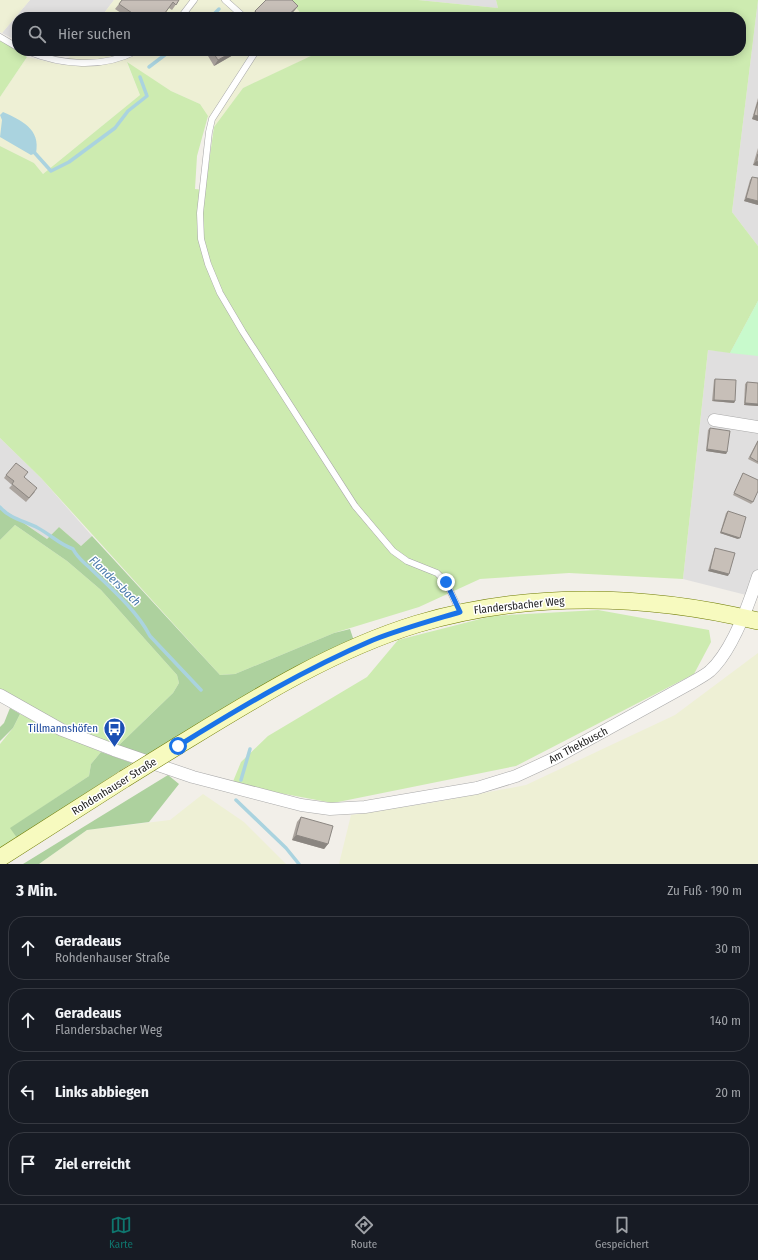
<!DOCTYPE html>
<html lang="de">
<head>
<meta charset="utf-8">
<style>
	body { margin:0; font-family:"Fira Sans Condensed",sans-serif; background:#20242c; color:#f1f3f6 }
	.stop { position:absolute; width:12px; height:12px; margin:-9px; border:3px solid #1a73e8; border-radius:50%; background:#fff }
	.stop.end { background:#1a73e8; border-color:#fff; box-shadow:0 1px 4px #0008 }
	.list { margin:0; padding:0; list-style:none }
	h2 { display:flex; justify-content:space-between; align-items:center; height:52px; margin:0; padding:0 16px; font-size:17px }
	h2 small { font-size:13px; font-weight:400; color:#9ea1a6 }
	.list li { display:grid; grid-template-columns:26px 1fr auto; gap:12px; align-items:center; box-sizing:border-box; height:64px; margin:0 8px 8px; padding:0 8px; border:1px solid #363941; border-radius:16px }
	.list b { display:block; font-size:15px; white-space:nowrap }
	.list p { margin:0; font-size:13px; white-space:nowrap; color:#9ea1a6 }
	.list em { font-size:13px; font-style:normal; color:#9ea1a6 }
	.icon { flex:none; width:22px; height:22px; fill:none; stroke:currentColor; stroke-width:2; stroke-linecap:round; stroke-linejoin:round }
	.map { position:relative; flex:none; width:758px; height:864px; overflow:hidden }
	.search { position:absolute; background:#171b24; box-shadow:0 2px 10px #0003; left:12px; right:12px; top:12px; height:44px; display:flex; align-items:center; gap:10px; box-sizing:border-box; padding:0 14px; border-radius:16px; color:#9ea1a6; font-size:15px }
	.sheet { height:340px; background:#171b24 }
	nav { display:flex; justify-content:space-around; align-items:center; box-sizing:border-box; height:56px; border-top:1px solid #363941; background:#171b24; font-size:11px; color:#9ea1a6 }
	nav a { display:grid; justify-items:center; gap:2px }
	nav .on { color:#0f766e }
	.map>svg:first-child { display:block }
	.residential { fill:#e0dfdf }
	.farmland { fill:#eef0d5 }
	.grass { fill:#cdebb0 }
	.forest { fill:#add19e }
	.park { fill:#c8facc }
	.water { fill:#aad3df }
	.lines { fill:none; stroke-linecap:round; stroke-linejoin:round }
	.stream { stroke:#aad3df; stroke-width:3.5 }
	.lane-casing { stroke:#a9a9a9; stroke-width:7 }
	.street-casing { stroke:#a9a9a9; stroke-width:13 }
	.secondary-casing { stroke:#707d05; stroke-width:18 }
	.lane { stroke:#fff; stroke-width:6 }
	.street { stroke:#fff; stroke-width:12 }
	.secondary { stroke:#f7fabf; stroke-width:17 }
	.secondary-bridge-casing { stroke:#707d05; stroke-width:18; stroke-linecap:butt }
	.secondary-bridge { stroke:#f7fabf; stroke-width:17 }
	.wall { fill:#aba49e }
	.shaded-wall { fill:#8b8681 }
	.building { fill:#c7bfb8; stroke:#8b8681 }
	.route { stroke:#1a73e8; stroke-width:5 }
	.labels { text-anchor:middle; stroke-width:3; stroke-linejoin:round; paint-order:stroke }
	.street-label { font-size:11px; fill:#222; stroke:#fff }
	.transit-label { font-size:11px; fill:#164399; stroke:#fff; text-anchor:end }
	.water-label { font-size:12px; font-style:italic; fill:#4a7aab; stroke:#fff }
</style>
</head>
<body>
<div class="map">
<svg width="758" height="864" viewBox="0 0 758 864">
	<rect width="100%" height="100%" fill="#f2efe9"/>
	<g class="residential">
		<polygon points="30,0 114,0 101,17 17,17 17,41 2,33"/>
		<polygon points="418,0 496,0 498,8"/>
		<polygon points="758,0 758,246 732,212"/>
		<polygon points="758,301 758,598 683,579 708,350 730,352"/>
		<polygon points="0,438 41,478 92,536 81,546 59,527 47,539 0,507"/>
	</g>
	<g class="farmland">
		<polygon points="0,0 30,0 2,33 0,32"/>
		<polygon points="114,0 288,0 299,11 301,17 101,17"/>
		<polygon points="74,51 312,51 314,55 243,88 214,127 200,104 171,91 127,63 140,95 43,174 34,163 0,146 0,97 27,57 63,65"/>
		<polygon points="758,653 758,864 339,864 351,815 436,802 526,785 675,715"/>
		<polygon points="203,794 244,822 286,864 39,864 87,830 170,820"/>
	</g>
	<g class="grass">
		<polygon points="288,0 418,0 498,8 496,0 758,0 732,212 758,246 758,301 730,353 708,350 683,579 569,573 480,579 419,607 334,633 235,674 220,675 41,478 0,438 0,146 34,163 43,174 140,95 127,62 171,91 200,104 208,116 197,156 195,189 205,190 214,127 243,88 313,55 312,51 741,51 741,17 301,17 299,11"/>
		<polygon points="0,40 27,57 0,97"/>
		<polygon points="15,525 67,561 101,590 177,675 179,683 173,693 117,747 28,708 0,690 0,540"/>
		<polygon points="598,610 709,630 711,642 694,674 516,766 333,803 232,784 241,762 268,736 367,677 398,640 492,616"/>
		<polygon points="20,714 101,752 91,764 89,776 11,828 17,838 0,849 0,744 13,728"/>
	</g>
	<g class="forest">
		<polygon points="0,507 47,539 59,527 81,546 92,536 220,675 235,674 334,633 350,629 354,641 146,757 117,747 173,693 179,683 177,675 101,590 67,561 15,525 0,540"/>
		<polygon points="10,708 20,714 13,728 0,741 0,727 4,723"/>
		<polygon points="101,752 132,763 17,838 10,828 89,776 91,764"/>
		<polygon points="168,775 179,784 149,822 87,830 39,864 23,864"/>
	</g>
	<polygon class="park" points="758,301 758,356 730,353"/>
	<path class="water" d="M3 112C21 120 41 129 36 153L31 155 0 137 2 120 0 115Z"/>
	<g class="lines">
		<g class="stream">
			<polyline points="211,17 219,9"/>
			<polyline points="149,67 170,51"/>
			<polyline points="33,151 51,171 69,162 115,128 128,111 147,96 140,77"/>
			<path d="M0 507C10 519 25 521 38 528 51 535 59 544 73 549 78 559 84 562 92 570 112 589 137 611 150 636L201 690"/>
			<polyline points="241,780 250,749"/>
			<polyline points="236,800 286,848 299,864"/>
		</g>
		<defs>
			<g id="lane">
				<polyline points="225,0 244,17"/>
				<polyline points="181,17 194,0"/>
				<polyline points="0,37 17,47"/>
				<path d="M27 51C61 65 102 69 136 51"/>
				<polyline points="256,51 212,119 209,132 200,213 201,239 208,264 220,293 243,332 355,506 393,551 407,561 437,573 446,582 460,612"/>
			</g>
			<g id="street">
				<polyline points="714,420 758,427"/>
				<path d="M0 695 62 730 114 750 193 777 301 805 330 809 365 807 477 788 516 776 555 758 689 684C696 680 704 676 710 671 732 651 749 604 758 576"/>
			</g>
			<g id="secondary">
				<path d="M179 745C254 699 332 650 417 624 528 591 646 594 758 621"/>
				<polyline points="0,858 124,779"/>
			</g>
		</defs>
		<use href="#lane" class="lane-casing"/>
		<use href="#street" class="street-casing"/>
		<use href="#secondary" class="secondary-casing"/>
		<use href="#lane" class="lane"/>
		<use href="#street" class="street"/>
		<use href="#secondary" class="secondary"/>
		<defs>
			<polyline id="secondary-bridge" points="124,779 179,745"/>
		</defs>
		<use href="#secondary-bridge" class="secondary-bridge-casing"/>
		<use href="#secondary-bridge" class="secondary-bridge"/>
	</g>
	<g class="wall">
		<polygon points="122,0 179,0 172,10 169,8 162,17 127,17 115,9"/>
		<polygon points="298,6 294,11 288,17 252,17 251,16 255,11"/>
		<polygon points="205,51 240,51 214,66"/>
		<polygon points="758,98 758,121 752,119"/>
		<polygon points="758,148 758,166 753,165"/>
		<polygon points="752,177 758,205 744,201 750,180"/>
		<polygon points="715,379 735,401 734,403 712,401 714,380"/>
		<polygon points="747,382 758,383 758,406 744,405 745,384"/>
		<polygon points="710,428 727,452 726,454 706,451 708,430"/>
		<polygon points="758,440 758,464 748,459"/>
		<polygon points="743,473 753,502 751,504 733,495"/>
		<polygon points="6,475 24,477 35,492 26,502 9,488 12,485 4,478"/>
		<polygon points="728,511 738,539 720,533 726,513"/>
		<polygon points="715,548 728,576 708,571 714,550"/>
		<polygon points="301,817 328,844 324,849 292,840 297,822"/>
	</g>
	<g class="shaded-wall">
		<polygon points="298,6 294,11 288,17 286,17"/>
		<polygon points="234,51 240,51 214,66 218,60"/>
		<polygon points="754,115 758,116 758,121 752,119"/>
		<polygon points="756,161 758,162 758,166 753,165"/>
		<polygon points="746,198 758,201 758,205 744,201"/>
		<polygon points="714,400 735,401 734,403 712,401"/>
		<polygon points="745,403 758,404 758,406 744,405"/>
		<polygon points="707,449 727,452 726,454 706,451"/>
		<polygon points="721,532 740,538 738,539 720,533"/>
		<polygon points="710,569 729,574 728,576 708,571"/>
		<polygon points="296,835 328,844 324,849 292,840"/>
	</g>
	<g class="building">
		<polygon points="122,0 179,0 176,5 173,2 162,17 138,17 119,4"/>
		<polygon points="266,0 292,0 298,6 286,17 261,17 255,11"/>
		<polygon points="212,51 234,51 218,60"/>
		<polygon points="758,102 758,116 754,115"/>
		<polygon points="758,154 758,162 756,161"/>
		<polygon points="752,177 758,178 758,201 746,198"/>
		<polygon points="715,379 736,380 735,401 714,400"/>
		<polygon points="747,382 758,383 758,404 745,403"/>
		<polygon points="710,428 730,431 727,452 707,449"/>
		<polygon points="758,441 758,462 750,457"/>
		<polygon points="16,463 28,472 24,477 37,488 29,498 12,484 14,481 6,475"/>
		<polygon points="743,473 758,480 758,491 753,502 734,493"/>
		<polygon points="728,511 746,517 740,538 721,532"/>
		<polygon points="715,548 735,553 729,574 710,569"/>
		<polygon points="301,817 333,826 328,844 296,835"/>
	</g>
	<g class="lines">
		<path class="route" d="M178 746C241 707 305 669 373 640 401 629 430 621 460 612L446 582"/>
	</g>
	<defs>
		<symbol id="bus-pin" viewBox="-11 -11 22 30"><path d="M0 17L-7.5 6A9.5 9.5 0 1 1 7.5 6Z" fill="#1a4fb4" stroke="#fff"/><path d="M-5-6H5V4H4V6H2V4H-2V6H-4V4H-5ZM-3.5-4V0h7V-4ZM-3.5 1.2v1.5H-2V1.2ZM2 1.2v1.5H3.5V1.2Z" fill="#fff"/></symbol>
	</defs>
	<g fill-rule="evenodd">
		<use href="#bus-pin" x="102" y="716" width="25" height="34"/>
	</g>
	<g class="labels">
		<g class="street-label">
			<text transform="translate(519 605) rotate(-6)" y="4">Flandersbacher Weg</text>
			<text transform="translate(578 745) rotate(-28)" y="4">Am Thekbusch</text>
			<text transform="translate(114 786) rotate(-32)" y="4">Rohdenhauser Straße</text>
		</g>
		<g class="transit-label">
			<text x="98" y="732">Tillmannshöfen</text>
		</g>
		<g class="water-label">
			<text transform="translate(115 581) rotate(44)" y="4">Flandersbach</text>
		</g>
	</g>
</svg>
<div class="stop" style="left:178px;top:746px"></div>
<div class="stop end" style="left:446px;top:582px"></div>
<div class="search"><svg class="icon" aria-label="search" viewBox="0 0 24 24"><circle cx="10" cy="10" r="6"/><path d="M15 15l6 6"/></svg>Hier suchen</div>
</div>
<section class="sheet">
<h2>3 Min.<small>Zu Fuß · 190 m</small></h2>
<ul class="list">
<li><svg class="icon" aria-label="ahead" viewBox="0 0 24 24"><path d="M12 20V5M6 11l6-6 6 6"/></svg><div><b>Geradeaus</b><p>Rohdenhauser Straße</p></div><em>30 m</em></li>
<li><svg class="icon" aria-label="ahead" viewBox="0 0 24 24"><path d="M12 20V5M6 11l6-6 6 6"/></svg><div><b>Geradeaus</b><p>Flandersbacher Weg</p></div><em>140 m</em></li>
<li><svg class="icon" aria-label="left" viewBox="0 0 24 24"><path d="M17 20v-9H6M10 6l-5 5 5 5"/></svg><div><b>Links abbiegen</b></div><em>20 m</em></li>
<li><svg class="icon" aria-label="arrive" viewBox="0 0 24 24"><path d="M6 21V4h12l-3 4 3 4H6"/></svg><div><b>Ziel erreicht</b></div></li>
</ul>
</section>
<nav>
<a class="on"><svg class="icon" aria-label="map" viewBox="0 0 24 24"><path d="M3 6l6-2 6 2 6-2v14l-6 2-6-2-6 2zM9 4v14M15 6v14"/></svg>Karte</a>
<a><svg class="icon" aria-label="directions" viewBox="0 0 24 24"><path d="M12 3l9 9-9 9-9-9zM9 14v-3h6M13 9l2 2-2 2"/></svg>Route</a>
<a><svg class="icon" aria-label="saved" viewBox="0 0 24 24"><path d="M7 4h10v16l-5-4-5 4z"/></svg>Gespeichert</a>
</nav>
</body>
</html>
